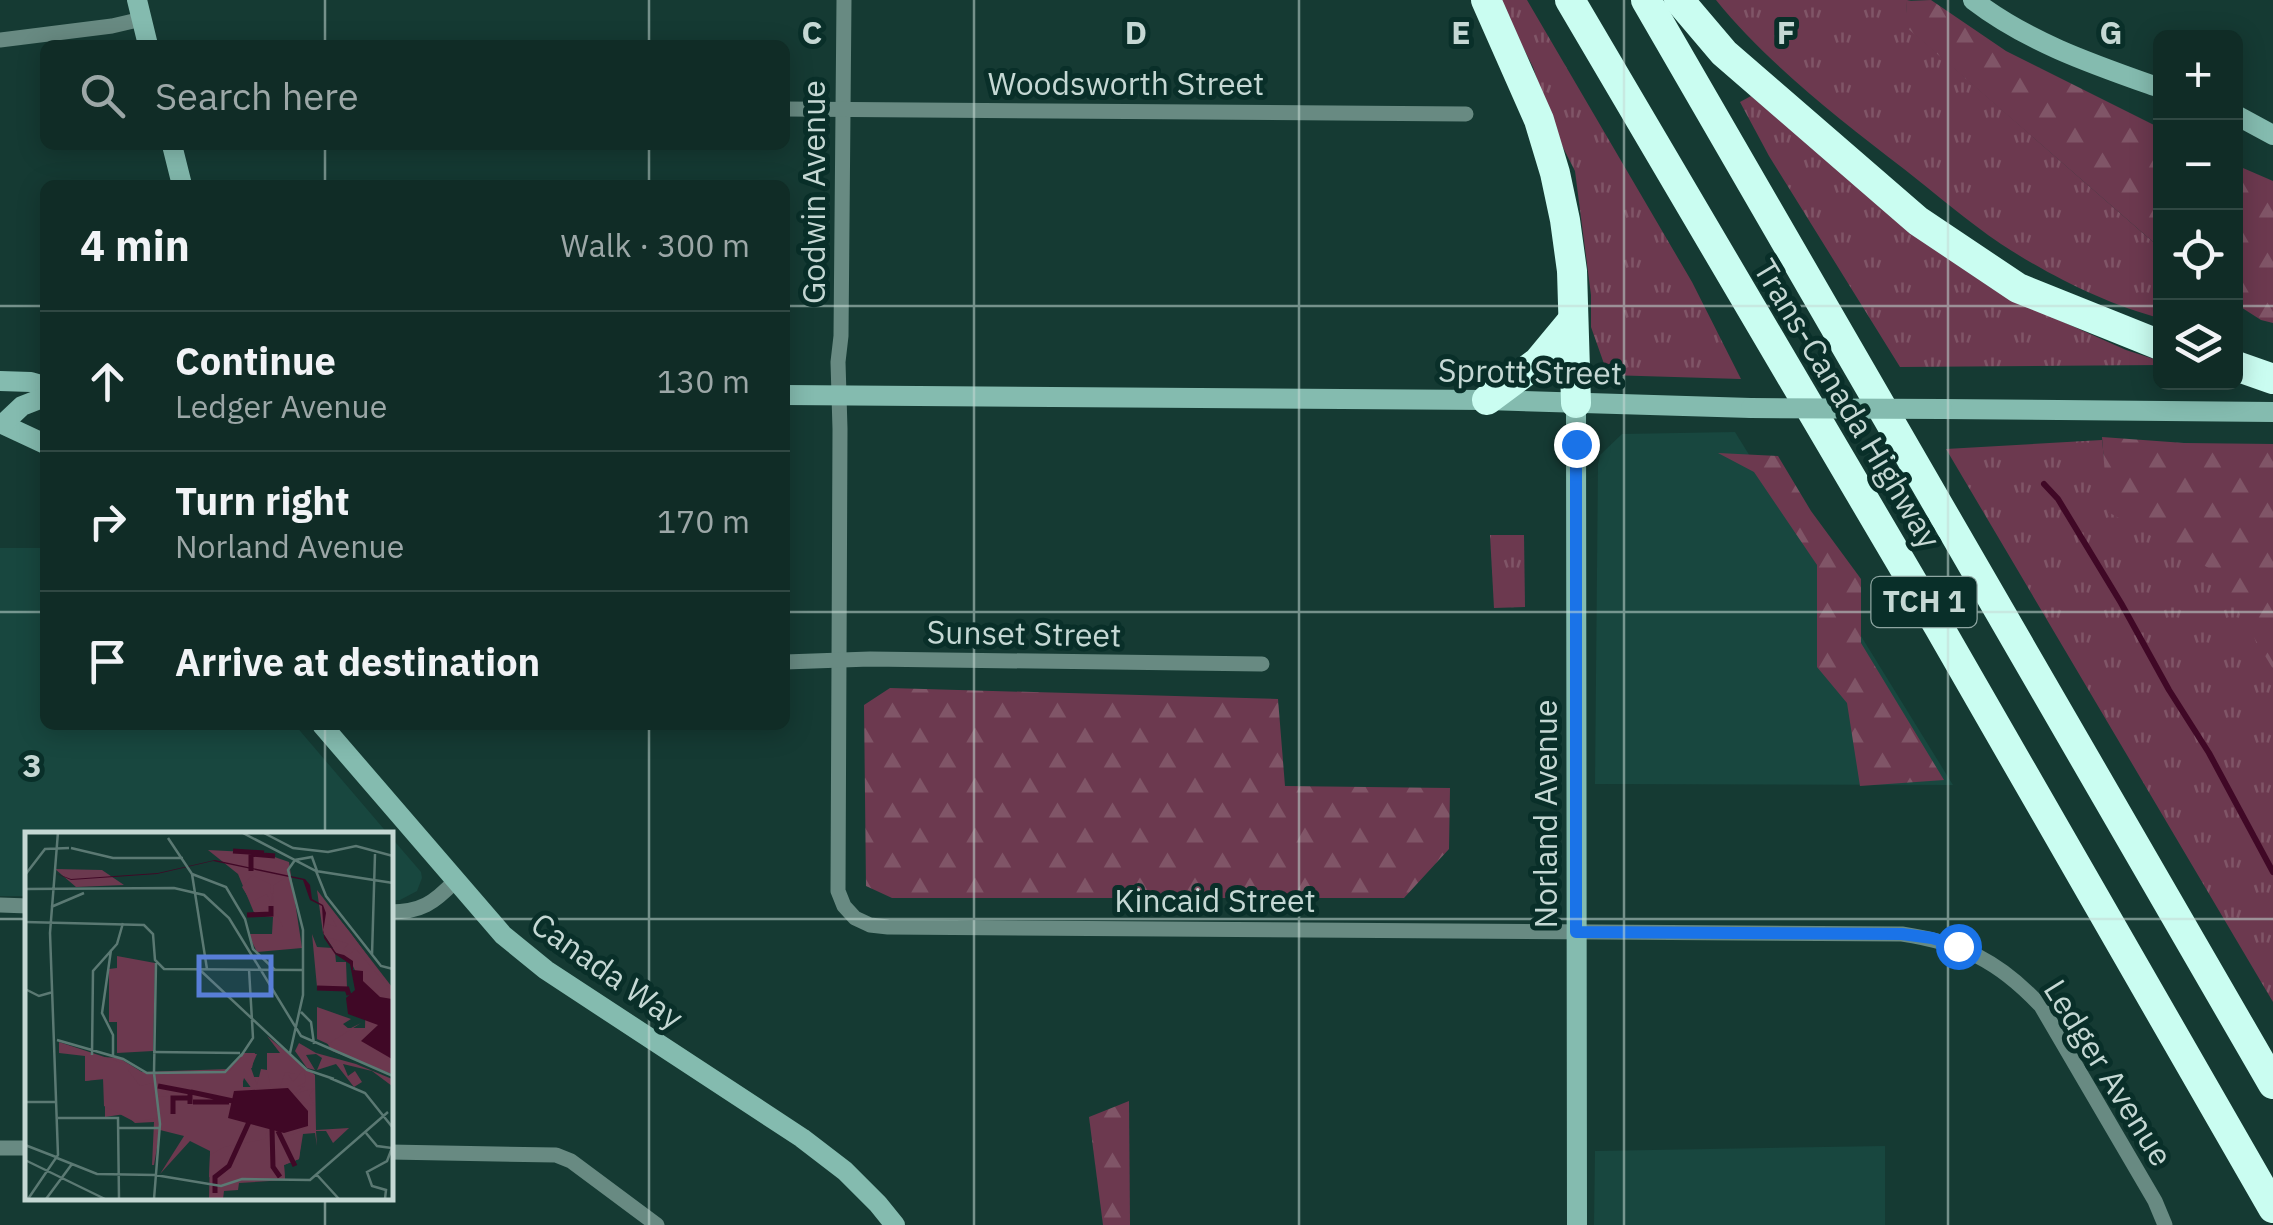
<!DOCTYPE html>
<html lang="en">
<head>
<meta charset="utf-8">
<style>
	body { margin:0; font-family:"IBM Plex Sans",sans-serif; background:#1e3832; color:#f1f3f6 }
	.controls { position:absolute; right:30px; top:30px; display:grid; overflow:hidden; border-radius:15px; box-shadow:0 5px 25px #0003 }
	.controls button { width:90px; height:90px; display:grid; place-items:center; padding:0; border:0; border-bottom:2px solid #304843; background:#102c26; color:#f1f3f6; font:50px sans-serif }
	.stop { position:absolute; width:30px; height:30px; margin:-22px; border:8px solid #1a73e8; border-radius:50%; background:#fff }
	.stop.end { background:#1a73e8; border-color:#fff; box-shadow:0 2px 10px #0008 }
	.list { margin:0; padding:0; list-style:none }
	h2 { display:flex; justify-content:space-between; align-items:center; height:130px; margin:0; padding:0 40px; font-size:42px }
	h2 small { font-size:32px; font-weight:400; color:#9ca7a7 }
	.list li { display:grid; grid-template-columns:65px 1fr auto; gap:30px; align-items:center; box-sizing:border-box; height:140px; padding:0 40px; border-top:2px solid #304843 }
	.list b { display:block; font-size:38px; white-space:nowrap }
	.list p { margin:0; font-size:32px; white-space:nowrap; color:#9ca7a7 }
	.list em { font-size:32px; font-style:normal; color:#9ca7a7 }
	.icon { flex:none; width:55px; height:55px; fill:none; stroke:currentColor; stroke-width:2; stroke-linecap:round; stroke-linejoin:round }
	.map { position:relative; flex:none; width:2273px; height:1225px; overflow:hidden }
	.search { position:absolute; background:#102c26; box-shadow:0 5px 25px #0003; left:40px; top:40px; width:750px; height:110px; display:flex; align-items:center; gap:25px; box-sizing:border-box; padding:0 35px; border-radius:15px; color:#9ca7a7; font-size:38px }
	.panel { position:absolute; background:#102c26; box-shadow:0 5px 25px #0003; left:40px; top:180px; width:750px; height:550px; border-radius:15px }
	.map>svg:first-child { display:block }
	.built { fill:#18473f }
	.grass { fill:url(#grass-tufts) }
	.forest { fill:url(#forest-firs) }
	.lines { fill:none; stroke-linecap:round; stroke-linejoin:round }
	.stream { stroke:#400826; stroke-width:6 }
	.street { stroke:#688a82; stroke-width:15 }
	.secondary { stroke:#84bbaf; stroke-width:20 }
	.highway { stroke:#cafdf1; stroke-width:30 }
	.secondary-bridge { stroke:#84bbaf; stroke-width:20 }
	.route { stroke:#1a73e8; stroke-width:12 }
	.grid { fill:none; stroke:#c5d8d4; stroke-width:2.5; stroke-opacity:0.55 }
	.labels { text-anchor:middle; stroke-width:10; stroke-linejoin:round; paint-order:stroke }
	.shield { fill:#092f29; stroke:#8da5a1; stroke-width:2.5 }
	.shield-label { font-size:30px; font-weight:bold; fill:#c5d8d4 }
	.street-label { font-size:32px; fill:#c5d8d4; stroke:#092f29 }
	.inset-river { fill:none; stroke:#400826; stroke-width:5 }
	.inset-road { fill:none; stroke:#5b7973; stroke-width:2.5 }
	.view { fill:#587ed7; fill-opacity:0.15; stroke:#587ed7; stroke-width:5 }
	.inset-edge { fill:none; stroke:#c5d8d4; stroke-width:5 }
	.grid-label { font-size:32px; text-anchor:middle; font-weight:bold; fill:#c5d8d4; stroke:#092f29; stroke-width:10; stroke-linejoin:round; paint-order:stroke }
</style>
</head>
<body>
<div class="map">
<svg width="2273" height="1225" viewBox="0 0 2273 1225">
	<defs>
		<pattern id="grass-tufts" width="24" height="20" patternUnits="userSpaceOnUse" patternTransform="scale(2.5)"><rect width="24" height="20" fill="#6c394f"/><path d="M3 7l-1-3M5 7V3M7 7l1-3M15 17l-1-3M17 17v-4M19 17l1-3" fill="none" stroke="#805567"/></pattern>
		<pattern id="forest-firs" width="22" height="20" patternUnits="userSpaceOnUse" patternTransform="scale(2.5)"><rect width="22" height="20" fill="#6c394f"/><path d="M5 1l3.5 6h-7zM16 11l3.5 6h-7z" fill="#805567"/></pattern>
	</defs>
	<rect width="100%" height="100%" fill="#153a33"/>
	<g class="built">
		<polygon points="1735,432 1953,785 1595,784 1598,464 1600,455 1622,434"/>
		<polygon points="0,548 45,548 45,725 295,725 389,835 28,835 27,896 0,896"/>
		<polygon points="390,836 421,872 422,878 417,891 400,900 390,900"/>
		<polygon points="1885,1146 1885,1225 1594,1225 1595,1151"/>
	</g>
	<g class="grass">
		<polygon points="1499,0 1527,0 1692,282 1741,379 1608,375 1591,327 1591,295 1575,171 1552,126 1533,67"/>
		<path d="M1716 0H1911L1907 1 1906 26 2160 248V318C2107 305 2047 274 2001 244 1967 221 1936 194 1904 169 1838 118 1769 65 1716 0Z"/>
		<polygon points="1751,96 2003,295 2126,350 2160,361 2160,365 1900,367 1769,156 1740,102"/>
		<polygon points="2102,440 2104,458 2273,458 2273,1002 1946,449"/>
		<polygon points="1490,535 1524,535 1525,607 1494,608"/>
	</g>
	<g class="forest">
		<polygon points="1931,0 2006,51 2160,128 2160,248 1905,26 1907,1"/>
		<polygon points="2236,165 2273,181 2273,323 2261,320 2236,304"/>
		<polygon points="2102,437 2184,443 2273,444 2273,669 2214,571 2108,512"/>
		<polygon points="1718,453 1778,456 1811,511 1861,579 1861,643 1944,780 1860,786 1847,703 1817,667 1817,565 1754,472"/>
		<polygon points="890,688 1278,699 1285,786 1450,788 1449,849 1404,898 892,898 866,886 864,705"/>
		<polygon points="1129,1101 1130,1225 1103,1225 1089,1117"/>
	</g>
	<g class="lines">
		<polyline class="stream" points="2044,484 2058,499 2121,603 2169,690 2209,753 2273,872"/>
		<g class="street">
			<path d="M844 0 841 336 838 362 840 429 838 891 844 906 855 918 870 925 888 927 1902 934C1962 943 1999 961 2041 1006L2155 1201 2165 1225"/>
			<polyline points="0,40 112,26 142,19"/>
			<polyline points="785,109 1466,114"/>
			<polyline points="785,662 870,659 1262,664"/>
			<polyline points="0,905 28,906"/>
			<path d="M390 912C421 912 434 903 455 881"/>
			<polyline points="0,1148 28,1148"/>
			<polyline points="390,1152 556,1155 571,1161 657,1225"/>
		</g>
		<g class="secondary">
			<polyline points="137,0 148,45"/>
			<path d="M1973 0C2029 43 2095 65 2160 88"/>
			<polyline points="2236,115 2273,135"/>
			<polyline points="172,145 182,185"/>
			<polyline points="0,381 31,382 45,386"/>
			<polyline points="785,395 1487,400 1751,408"/>
			<polyline points="1576,403 1577,1225"/>
			<polyline points="1942,409 2273,412"/>
			<polyline points="0,423 45,444"/>
			<polyline points="3,424 22,406 45,397"/>
			<polyline points="322,725 503,935 546,970 802,1138 845,1171 878,1204 895,1225"/>
		</g>
		<g class="highway">
			<polyline points="1486,0 1539,120 1555,173 1565,220 1572,271 1576,403"/>
			<polyline points="1570,0 1939,627 2273,1208"/>
			<polyline points="1646,0 2273,1084"/>
			<polyline points="1679,0 1724,53 1918,221 2018,288 2160,345"/>
			<polyline points="2236,366 2273,379"/>
			<polyline points="1487,400 1538,362 1572,321"/>
		</g>
		<polyline class="secondary-bridge" points="1751,408 1942,409"/>
	</g>
	<g class="lines">
		<polyline class="route" points="1576,444 1576,932 1902,934 1932,938 1958,946"/>
	</g>
	<path class="grid" d="M325 0V45M649 0V45M974 0V1225M1299 0V1225M1624 0V1225M1948 0V1225M325 145V185M649 145V185M0 306H45M785 306H2160M2236 306H2273M0 612H45M785 612H2273M325 725V835M649 725V1225M0 919H28M390 919H2273M325 1198V1225"/>
	<g class="labels">
		<rect class="shield" x="1871.5" y="577" width="105" height="50" rx="8"/>
		<g class="shield-label">
			<text x="1924" y="612">TCH 1</text>
		</g>
		<g class="street-label">
			<text x="1126" y="95">Woodsworth Street</text>
			<text transform="translate(814 192) rotate(-90)" y="11">Godwin Avenue</text>
			<text transform="translate(1530 372) rotate(1)" y="11">Sprott Street</text>
			<text transform="translate(1847 404) rotate(59)" y="11">Trans-Canada Highway</text>
			<text transform="translate(1024 634) rotate(1)" y="11">Sunset Street</text>
			<text transform="translate(1546 814) rotate(-90)" y="11">Norland Avenue</text>
			<text x="1215" y="912">Kincaid Street</text>
			<text transform="translate(607 971) rotate(35)" y="11">Canada Way</text>
			<text transform="translate(2108 1073) rotate(58)" y="11">Ledger Avenue</text>
		</g>
	</g>
	<g transform="translate(25 832)">
		<rect width="368" height="368" fill="#153a33"/>
		<path d="M183 18 238 21 264 30 277 116 232 120 223 102H247L248 85 230 83 213 42ZM292 58 367 155V242L307 219 293 196H340L341 161 326 130 310 120 311 130H321L322 156 292 155 287 102 292 115 308 116 298 101ZM242 204 290 243 291 298 324 296 308 311 301 299H291L292 314 290 301 278 302 274 327 259 333 260 348 214 351 213 358 199 359 198 367H184L185 319 165 309 135 342 159 304 135 298 129 333H127L129 290 110 291 100 282 80 285V247L60 249V224L94 226 117 240 204 237 219 221H230L227 236 218 237V255H226L229 245H242V221H255Z" fill="#6c394f"/>
		<path d="M30 37 77 38 99 53 51 55ZM227 43 245 52 247 70 249 53 261 45 268 64H249L248 74 258 95 246 83 231 82 247 73 242 62 226 70 217 55ZM292 60 324 99 367 157V159L330 116 326 122 318 117 324 112 302 105V92L312 95ZM292 175 326 187 318 192 324 197 336 191 303 212 292 207ZM34 210 107 234 103 238 115 254 127 251 133 295 130 286 110 290 79 274 78 246 60 249V224L34 221ZM274 211 291 221 331 232 367 247V254L347 239 318 232 323 244 330 239 337 250 329 255 311 232 292 238 297 226 291 222 281 223 290 238 282 236 270 219ZM219 222H232L226 236 232 253 236 237 242 238 246 255 255 256 260 240 270 242H263L268 250 279 237 281 250 272 255 280 254 268 262 290 256 284 263 290 274 269 267 264 256 227 257 219 246 216 257H149L165 263 133 265 131 242 204 240ZM285 293 286 301H277L274 327 259 333 260 348 217 346 201 352 184 345 185 323 199 315 240 307 242 296 267 303Z" fill="#6c394f"/>
		<path d="M92 124 130 131 128 219 92 221V190H84V137L92 136Z" fill="#6c394f"/>
		<path d="M190 28 280 47 285 53 287 67 298 73 301 81 298 101 311 121 319 123 328 129V138L338 139V149L355 165 367 167V227L336 209 353 193 323 182 321 166 330 158 325 132 310 122 299 106 297 74 285 68 278 48 188 29 132 42 46 48 30 41 46 47 133 41ZM263 256 283 279V294L259 301 203 286 209 259Z" fill="#400826"/>
		<path class="inset-river" d="M208 19 239 21M226 39V22L250 24M222 83 246 82V74M292 156 322 157 324 163M133 254 165 260V272M166 260 208 269M168 270H204M148 282V266H164M247 297 248 335 255 345M253 299 270 334M190 361V345L204 334 224 290"/>
		<path class="inset-road" d="M216 0 291 39 368 51M237 0 268 16 303 20 331 14 368 24M143 6 167 42 182 137M46 16 88 26H158M291 39 301 64 356 134 368 137M167 42 201 55 220 87 228 117 250 138M0 43 20 17 44 16M0 57 149 56 179 63 204 86 276 204 368 244M26 75 59 61M0 90 119 93 128 102 130 128 139 137 279 138M86 118 77 181 88 203V225M347 123 350 22M175 138 282 238 309 247M0 157 14 164 28 160M276 180 286 190 289 212M32 208 98 227 122 241 200 240 218 221M128 220 215 221M265 221 278 163V98L263 38 270 28 287 25 292 39M67 223 68 139 92 112 98 91M216 224 228 206 224 137M129 241 131 131M305 246 340 261 368 296M0 270H32M33 286H93L94 367M94 296H135M341 301 352 314 367 316 362 329 342 340 347 354 361 358 360 367M0 313 31 325M32 326 72 342 130 343M0 328 80 367M130 343 196 354 217 347 285 348 363 280M292 343 314 367M3 367 33 323 25 101 33 0M21 367 47 332M129 367 135 292 129 241"/>
		<path class="view" d="M174 125H246V163H174Z"/>
		<rect width="368" height="368" class="inset-edge"/>
	</g>
	<g class="grid-label">
		<text x="812" y="44">C</text>
		<text x="1136" y="44">D</text>
		<text x="1461" y="44">E</text>
		<text x="1786" y="44">F</text>
		<text x="2111" y="44">G</text>
		<text x="32" y="777">3</text>
	</g>
</svg>
<div class="controls">
<button>+</button>
<button>−</button>
<button><svg class="icon" aria-label="locate" viewBox="0 0 24 24"><circle cx="12" cy="12" r="6"/><path d="M12 2v4M12 18v4M2 12h4M18 12h4"/></svg></button>
<button><svg class="icon" aria-label="layers" viewBox="0 0 24 24"><path d="M12 4l9 5-9 5-9-5zM3 14l9 5 9-5"/></svg></button>
</div>
<div class="stop" style="left:1958px;top:946px"></div>
<div class="stop end" style="left:1576px;top:444px"></div>
<div class="search"><svg class="icon" aria-label="search" viewBox="0 0 24 24"><circle cx="10" cy="10" r="6"/><path d="M15 15l6 6"/></svg>Search here</div>
<section class="panel">
<h2>4 min<small>Walk · 300 m</small></h2>
<ul class="list">
<li><svg class="icon" aria-label="ahead" viewBox="0 0 24 24"><path d="M12 20V5M6 11l6-6 6 6"/></svg><div><b>Continue</b><p>Ledger Avenue</p></div><em>130 m</em></li>
<li><svg class="icon" aria-label="right" viewBox="0 0 24 24"><path d="M7 20v-9h11M14 6l5 5-5 5"/></svg><div><b>Turn right</b><p>Norland Avenue</p></div><em>170 m</em></li>
<li><svg class="icon" aria-label="arrive" viewBox="0 0 24 24"><path d="M6 21V4h12l-3 4 3 4H6"/></svg><div><b>Arrive at destination</b></div></li>
</ul>
</section>
</div>
</body>
</html>
